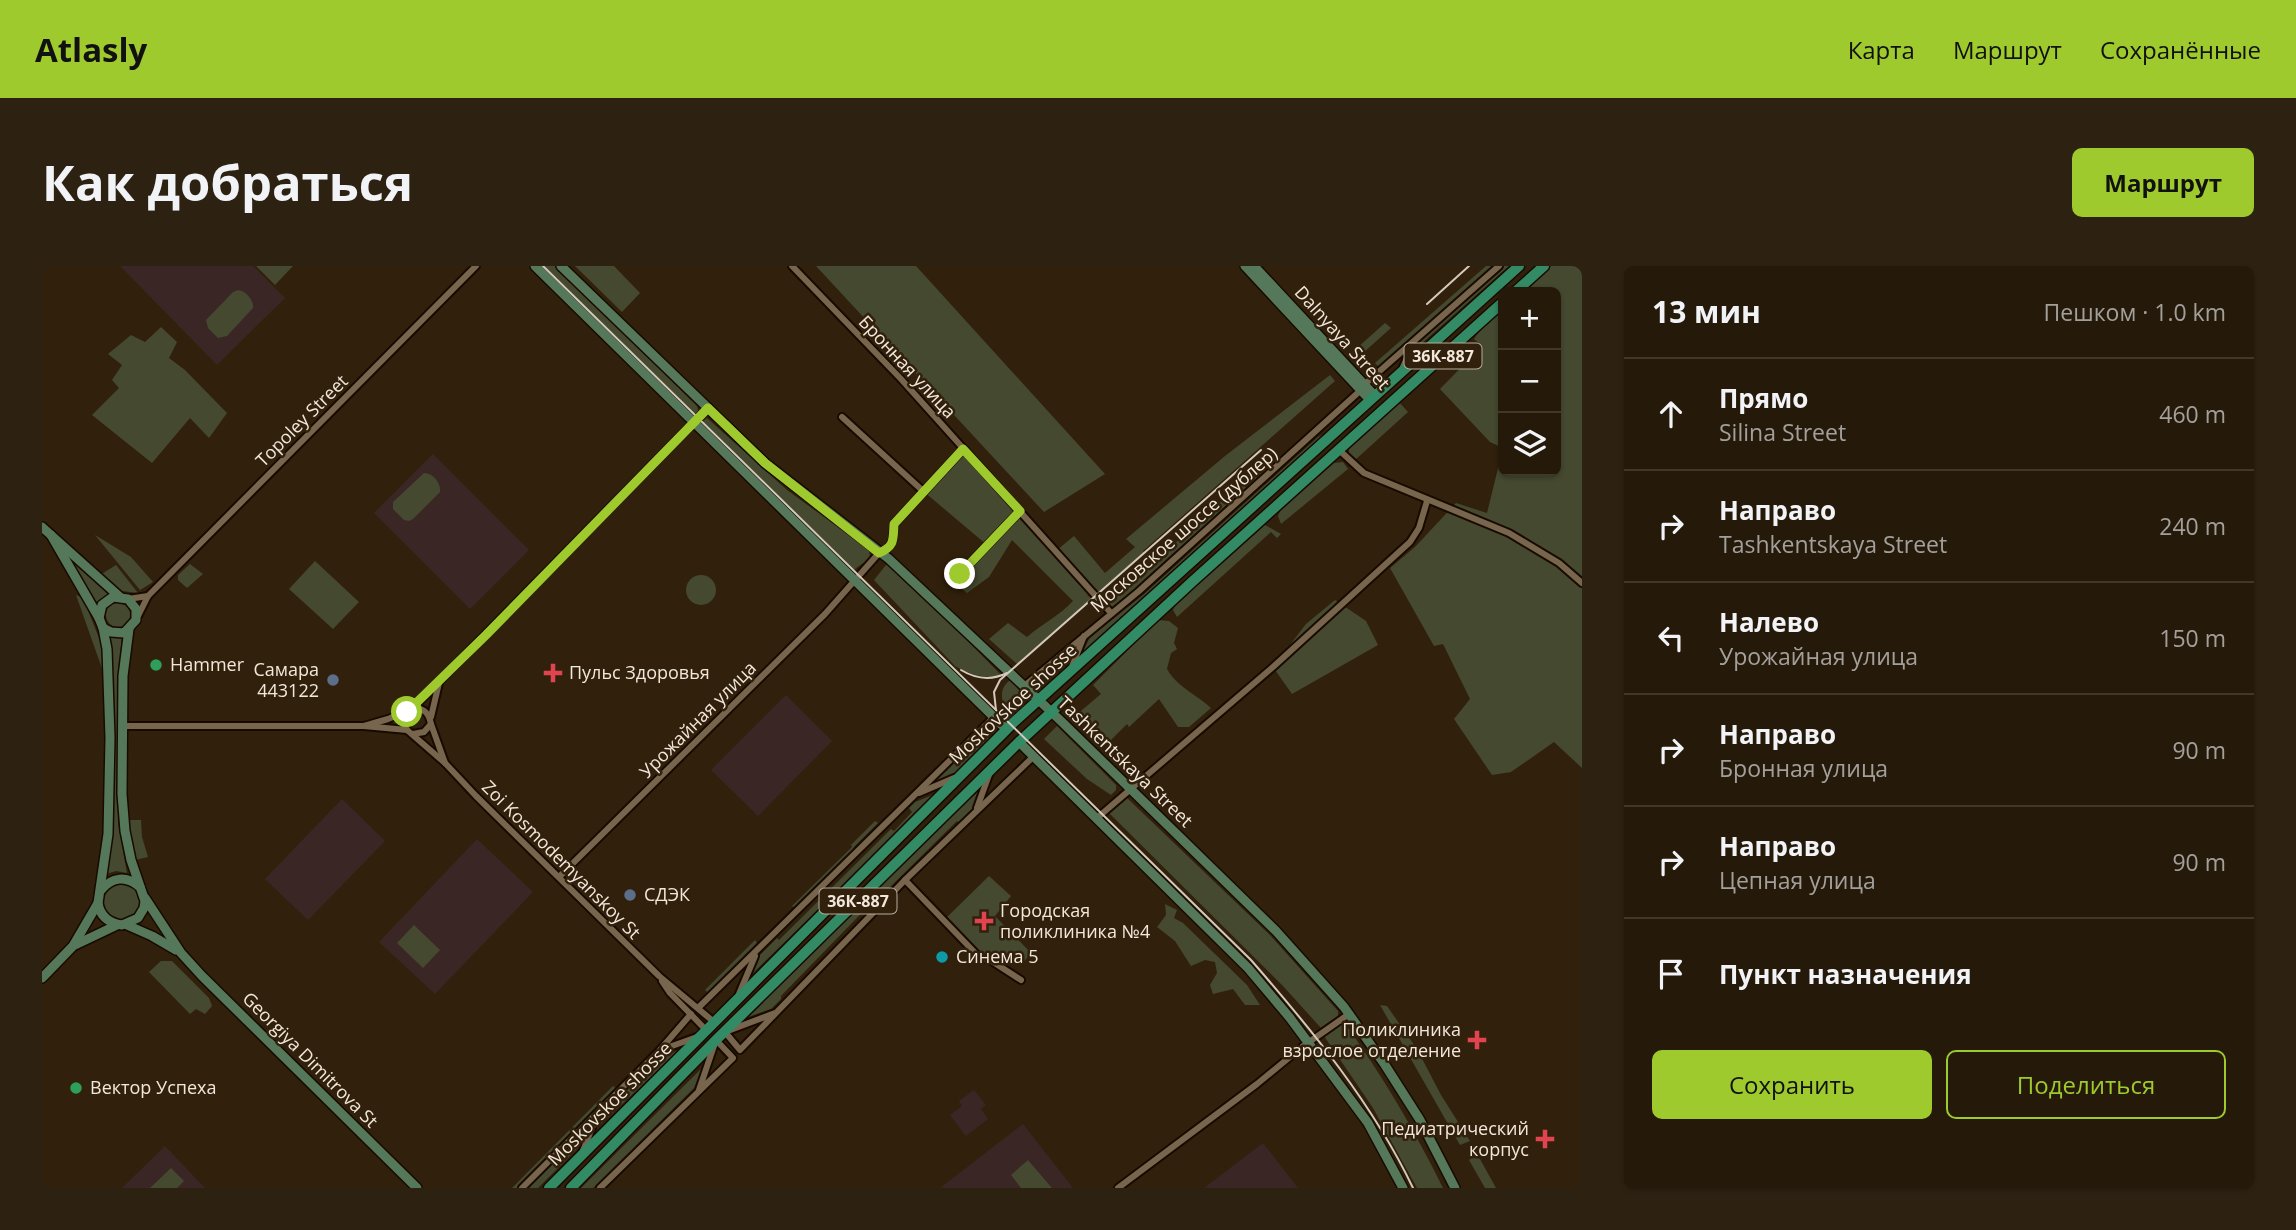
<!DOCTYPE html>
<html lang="ru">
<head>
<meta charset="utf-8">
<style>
	body { margin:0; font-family:"Open Sans",sans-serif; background:#2d2212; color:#f1f3f6 }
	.controls { position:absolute; right:21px; top:21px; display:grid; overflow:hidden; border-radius:10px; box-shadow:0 2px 5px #0004 }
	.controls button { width:63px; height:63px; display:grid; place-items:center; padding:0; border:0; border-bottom:2px solid #42382a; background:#251909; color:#f1f3f6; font:35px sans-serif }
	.stop { position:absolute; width:21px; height:21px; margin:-16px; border:5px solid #9fca2d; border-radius:50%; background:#fff }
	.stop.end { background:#9fca2d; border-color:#fff; box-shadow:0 2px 7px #0008 }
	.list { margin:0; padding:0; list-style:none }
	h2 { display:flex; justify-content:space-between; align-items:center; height:91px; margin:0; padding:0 28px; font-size:30px }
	h2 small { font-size:23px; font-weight:400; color:#a3a09c }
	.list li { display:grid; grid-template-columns:46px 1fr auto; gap:21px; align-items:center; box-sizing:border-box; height:112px; padding:0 28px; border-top:2px solid #42382a }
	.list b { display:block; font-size:26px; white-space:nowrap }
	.list p { margin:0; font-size:23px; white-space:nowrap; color:#a3a09c }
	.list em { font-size:23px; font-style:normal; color:#a3a09c }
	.actions { display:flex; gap:14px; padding:21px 28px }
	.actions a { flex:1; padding:16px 0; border:2px solid #9fca2d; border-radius:10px; text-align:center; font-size:24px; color:#9fca2d }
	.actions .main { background:#9fca2d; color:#111 }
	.icon { flex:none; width:38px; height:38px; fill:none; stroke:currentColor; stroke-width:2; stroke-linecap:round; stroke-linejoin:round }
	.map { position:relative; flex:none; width:1540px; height:922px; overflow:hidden; border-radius:10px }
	header { display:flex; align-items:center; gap:42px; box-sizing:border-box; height:98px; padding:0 35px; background:#9fca2d; color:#111 }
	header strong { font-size:33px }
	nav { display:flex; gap:38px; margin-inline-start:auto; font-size:24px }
	.intro { display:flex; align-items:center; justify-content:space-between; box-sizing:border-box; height:168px; padding:0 42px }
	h1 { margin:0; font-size:49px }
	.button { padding:18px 32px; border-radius:10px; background:#9fca2d; color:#111; font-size:24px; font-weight:700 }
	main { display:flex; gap:42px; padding:0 42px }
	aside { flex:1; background:#251909; border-radius:10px; box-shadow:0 2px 5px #0004 }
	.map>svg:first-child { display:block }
	.education { fill:#3a2624 }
	.green { fill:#44492f }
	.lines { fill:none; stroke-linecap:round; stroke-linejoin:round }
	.minor-casing { stroke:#190a00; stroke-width:10 }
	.secondary-casing { stroke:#190a00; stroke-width:12 }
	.primary-casing { stroke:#190a00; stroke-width:13 }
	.minor { stroke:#78654e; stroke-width:6 }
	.secondary { stroke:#55785a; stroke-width:9 }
	.primary { stroke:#328b65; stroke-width:10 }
	.tram { stroke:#d5c9bb; stroke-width:2 }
	.route { stroke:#9fca2d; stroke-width:9 }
	.leisure-dot { fill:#2e9e5b; stroke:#31210c; stroke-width:2.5 }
	.health-dot { fill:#e0444e; stroke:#31210c; stroke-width:2.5 }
	.service-dot { fill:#5c6f8a; stroke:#31210c; stroke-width:2.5 }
	.culture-dot { fill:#0f9aa8; stroke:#31210c; stroke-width:2.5 }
	.labels { text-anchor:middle; stroke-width:5; stroke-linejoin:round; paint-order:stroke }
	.shield { fill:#31210c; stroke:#b8ac9c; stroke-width:2 }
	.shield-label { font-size:16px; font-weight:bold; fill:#f2e7da }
	.street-label { font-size:18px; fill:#f2e7da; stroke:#31210c }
	.poi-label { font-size:18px; fill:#f2e7da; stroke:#31210c; text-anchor:start }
</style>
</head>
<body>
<header>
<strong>Atlasly</strong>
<nav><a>Карта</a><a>Маршрут</a><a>Сохранённые</a></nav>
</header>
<div class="intro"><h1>Как добраться</h1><a class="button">Маршрут</a></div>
<main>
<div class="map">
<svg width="1540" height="922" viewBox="0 0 1540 922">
	<rect width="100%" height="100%" fill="#31210c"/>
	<g class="education">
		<polygon points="78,0 211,0 243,32 175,99"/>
		<polygon points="391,188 487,284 428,343 332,247"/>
		<polygon points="744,429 790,475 716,550 669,504"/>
		<polygon points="300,533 343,575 266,654 223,613"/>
		<polygon points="435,573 491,626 393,728 337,676"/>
		<polygon points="932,824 944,839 939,843 946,853 924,870 908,849 920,840 917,835"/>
		<polygon points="981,858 1031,922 898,922"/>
		<polygon points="1221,877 1256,922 1162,922"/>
		<polygon points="123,880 163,922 80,922"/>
	</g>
	<g class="green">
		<polygon points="214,0 251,0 233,19"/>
		<polygon points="497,0 513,0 655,140 656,145 650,150 639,138 640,137 617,115 603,106"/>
		<polygon points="533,0 572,0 598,27 580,46"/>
		<polygon points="774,0 874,0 1063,208 1002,246"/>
		<polygon points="1444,0 1450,0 1341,98 1337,101 1333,97"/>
		<polygon points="1461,0 1467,0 1371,85 1375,78"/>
		<polygon points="1502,0 1540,0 1540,502 1512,476 1469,506 1450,509 1412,453 1428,433 1401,378 1392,380 1348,302 1373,281 1414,237 1445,247 1461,182 1448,176 1398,123 1440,80 1432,73 1452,45 1461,36 1461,205 1514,205 1514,26 1473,26"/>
		<path d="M196 24C204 25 212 34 211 42L185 70 176 72 166 62 164 54 191 26Z"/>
		<polygon points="1343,57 1349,62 1312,95 1306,90"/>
		<polygon points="119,61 135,76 127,92 143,104 185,147 167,172 148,152 110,197 50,149 77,122 70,114 80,99 66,88 89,69 103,76"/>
		<path d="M1288 109 1293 115 1101 285 1103 287 1055 329 1052 326 1045 329 1050 332 975 398 947 373 966 357 985 371C1000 358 1017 350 1031 335L970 274 947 311 925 327 911 315 945 279 881 225 921 183 1015 284 1032 270 1063 307 1093 281 1084 273 1183 190Z"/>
		<polygon points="1357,136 1366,146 1312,195 1307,192 1307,181"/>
		<polygon points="665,152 745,224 827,284 828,292 809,306 659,160 660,156"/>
		<polygon points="1285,167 1052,379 1040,387 1048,371 1101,329 1276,171"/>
		<polygon points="1301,196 1306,203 1239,258 1236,250 1239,243 1292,197"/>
		<polygon points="1221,200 1225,205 1072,341 1064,340 1215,203"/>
		<path d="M382 207C391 207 399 217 398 226L371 253 367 255 362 254 351 243V236Z"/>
		<polygon points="1223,259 1239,268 1235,272 1229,266 1135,351 1131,344 1133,339"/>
		<polygon points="53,269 89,291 111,316 98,324"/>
		<polygon points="23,281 66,328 56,338 21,282"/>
		<polygon points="273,295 317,336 291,363 247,323"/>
		<polygon points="148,298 161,308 145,322 136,314 136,309"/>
		<polygon points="74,299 96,327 80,325 58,309"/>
		<path d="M844 299 848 300 879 327 960 410C941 412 930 410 913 400L832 314Z"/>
		<circle cx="659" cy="324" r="15"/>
		<polygon points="34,329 41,332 59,377 63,411"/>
		<polygon points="1293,334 1324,355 1336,379 1250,428 1231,401 1264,358"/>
		<circle cx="76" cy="349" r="12"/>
		<path d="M1116 354 1127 355 1136 362 1132 377 1135 383 1129 387 1125 403C1135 421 1154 428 1169 442L1147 461H1136L1117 433 1087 461 1085 458 1063 480 1033 450 1059 428 1051 419Z"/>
		<path d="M68 371H80L76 407V557L85 607 74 605 64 608C73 530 76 449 68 371Z"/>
		<path d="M968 414 981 425 970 436 981 428 986 433 963 453 953 448 962 442C959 430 958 422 968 414Z"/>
		<polygon points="1015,460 1074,519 1074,524 1069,529 1045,513 1002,473"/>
		<polygon points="942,466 948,473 911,509 887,519"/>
		<polygon points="938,524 930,543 917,557 915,555 845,624 843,623 739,730 739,733 729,743 706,751 911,547"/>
		<polygon points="896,527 709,709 716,691 735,672 737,674 849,563 852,565 870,546 867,542 873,536"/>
		<polygon points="1083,530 1228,669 1296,745 1296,750 1279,762 1241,720 1067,547"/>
		<polygon points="87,554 99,554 100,571 106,591 93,594"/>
		<polygon points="833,555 836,557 812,581 813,583 753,642 750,640 810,581 809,579"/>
		<polygon points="947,610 969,630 953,650 989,687 979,699 948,694 933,688 901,655"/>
		<circle cx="80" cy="636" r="18"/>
		<polygon points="1123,638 1135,644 1132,652 1141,657 1205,719 1218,739 1203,739 1191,723 1171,728 1168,719 1175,707 1173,696 1163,694 1149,700 1133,675 1115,661 1124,649"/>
		<polygon points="372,659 398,684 381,702 355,677"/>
		<polygon points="713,674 715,677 713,682 667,727 663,724"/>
		<polygon points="119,695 130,695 167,732 170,740 163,748 154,743 148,748 107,706"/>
		<polygon points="1338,739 1345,740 1375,783 1399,829 1428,875 1418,879"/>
		<path d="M1302 756C1340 809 1372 863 1401 922H1375L1331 842 1282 770Z"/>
		<polygon points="637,784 554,863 562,846 614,794"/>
		<polygon points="661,801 652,822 551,922 539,922"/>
		<polygon points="571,820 575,823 476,922 470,922"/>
		<polygon points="546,861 537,881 496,922 485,922"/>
		<polygon points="1432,890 1438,893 1454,922 1443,922 1427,894"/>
		<polygon points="986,894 1010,922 979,922 969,909"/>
		<polygon points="129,902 142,915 135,922 108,922"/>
	</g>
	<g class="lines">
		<defs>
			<g id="minor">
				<polyline points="750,0 859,113 1069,347"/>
				<polyline points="1361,101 1371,79"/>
				<polyline points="1323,118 1457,0"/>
				<polyline points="800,151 881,225"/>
				<polyline points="1297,184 1322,207 1467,267 1517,297 1540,317"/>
				<polyline points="911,315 978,245"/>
				<polyline points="86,333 106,330"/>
				<polyline points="96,350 106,330 434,0"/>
				<polyline points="1029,403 1042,370"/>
				<polyline points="981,421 1097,325 1319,124"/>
				<path d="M370 443C382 441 387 447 389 458L382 466 371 468"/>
				<polyline points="365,446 362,459 365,464 403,497 434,530 617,710 672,756"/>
				<polyline points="389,451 397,417"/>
				<polyline points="389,458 403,497"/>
				<polyline points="81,460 322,460 365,464"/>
				<polyline points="322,460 346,453 370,443 666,142"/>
				<polyline points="877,527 912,512"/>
				<polyline points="935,542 948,506"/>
				<polyline points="1055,552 1231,401 1368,276 1377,262 1385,235"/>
				<path d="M517 611 783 348 837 287C853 280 851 274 852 258L921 183"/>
				<polyline points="863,614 938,692 948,694 979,714"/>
				<polyline points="620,715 628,727 664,764"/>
				<polyline points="697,728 713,690"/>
				<polyline points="656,742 951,452"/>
				<polyline points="733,747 683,766 698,784 863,614 992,490"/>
				<polyline points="619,784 655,771"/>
				<polyline points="540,887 554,852"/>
				<polyline points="480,922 617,785 649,748"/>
				<polyline points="558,922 691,792 674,774 657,824"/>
				<polyline points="1076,922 1215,818 1260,781 1307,748"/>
			</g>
			<g id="secondary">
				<polyline points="493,0 964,463"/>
				<polyline points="519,0 723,197 847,293 1020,456 1234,665 1302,741 1343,799 1378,854 1413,922"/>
				<polyline points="1203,0 1328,134"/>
				<polyline points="1212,0 1333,130"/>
				<polyline points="0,261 78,331"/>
				<path d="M9 269 57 352 61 362 65 383 68 472 66 568 56 637C58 650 66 657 80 659L96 652 102 642 103 635 89 594 83 565 80 528 81 410 87 363"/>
				<polyline points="57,352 60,339 71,331 86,333 94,343 94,354 82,367 69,366 61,362"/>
				<polyline points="977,476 1206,702 1248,752 1326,857 1361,922"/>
				<path d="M59 624C70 611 84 609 98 621"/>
				<polyline points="103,632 139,687 160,710 375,922"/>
				<polyline points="85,659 110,670 134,684"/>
				<polyline points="33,679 75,659"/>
				<polyline points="0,712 31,680 56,637"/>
			</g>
			<g id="primary">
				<polyline points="1473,26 1502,0"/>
				<polyline points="507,922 972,456 1477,0"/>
				<polyline points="529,922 674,774 977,476 1151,315 1461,36"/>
			</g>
		</defs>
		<use href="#minor" class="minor-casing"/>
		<use href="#secondary" class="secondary-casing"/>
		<use href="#primary" class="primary-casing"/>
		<use href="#minor" class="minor"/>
		<use href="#secondary" class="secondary"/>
		<use href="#primary" class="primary"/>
		<g class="tram">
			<path d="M501 0 1209 694C1270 764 1331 838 1371 922"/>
			<polyline points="1385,38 1427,0"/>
			<path d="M919 404C934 413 949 415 965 407"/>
			<polyline points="954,444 952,426 958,414 1219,184"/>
		</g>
	</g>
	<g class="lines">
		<path class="route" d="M365 446 444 369 666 142 723 197 837 287C853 280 851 274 852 258L921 183 978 245 918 308"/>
	</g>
	<g class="leisure-dot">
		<circle cx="114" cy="399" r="7"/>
		<circle cx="34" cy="822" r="7"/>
	</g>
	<g class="health-dot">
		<path d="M507.5 396.5h7v7h7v7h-7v7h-7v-7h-7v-7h7z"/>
		<path d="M938.5 644.5h7v7h7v7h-7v7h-7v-7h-7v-7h7z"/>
		<path d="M1431.5 763.5h7v7h7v7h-7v7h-7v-7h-7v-7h7z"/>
		<path d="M1499.5 862.5h7v7h7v7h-7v7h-7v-7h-7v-7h7z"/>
	</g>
	<g class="service-dot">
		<circle cx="291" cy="414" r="7"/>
		<circle cx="588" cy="629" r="7"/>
	</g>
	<circle class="culture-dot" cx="900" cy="691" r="7"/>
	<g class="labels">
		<g class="shield">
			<rect x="1362.5" y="77.5" width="77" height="25" rx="5"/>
			<rect x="777.5" y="622.5" width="77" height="25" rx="5"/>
		</g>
		<g class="shield-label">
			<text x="1401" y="96">36К-887</text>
			<text x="816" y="641">36К-887</text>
		</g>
		<g class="street-label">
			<text transform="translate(1300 72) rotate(48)" y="6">Dalnyaya Street</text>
			<text transform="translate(865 101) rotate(47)" y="6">Бронная улица</text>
			<text transform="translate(260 155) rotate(-45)" y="6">Topoley Street</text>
			<text transform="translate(1142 264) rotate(-41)" y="6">Московское шоссе (дублер)</text>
			<text transform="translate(971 438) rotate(-43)" y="6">Moskovskoe shosse</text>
			<text transform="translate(656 454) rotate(-45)" y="6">Урожайная улица</text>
			<text transform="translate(1083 496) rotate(44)" y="6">Tashkentskaya Street</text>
			<text transform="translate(519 594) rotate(45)" y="6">Zoi Kosmodemyanskoy St</text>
			<text transform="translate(268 794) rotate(45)" y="6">Georgiya Dimitrova St</text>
			<text transform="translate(568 838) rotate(-45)" y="6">Moskovskoe shosse</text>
		</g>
		<g class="poi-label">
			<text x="128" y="405">Hammer</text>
			<text x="277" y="410" text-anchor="end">Самара<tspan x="277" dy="21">443122</tspan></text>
			<text x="527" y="413">Пульс Здоровья</text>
			<text x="602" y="635">СДЭК</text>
			<text x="958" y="651">Городская<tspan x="958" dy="21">поликлиника №4</tspan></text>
			<text x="914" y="697">Синема 5</text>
			<text x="1419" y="770" text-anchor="end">Поликлиника<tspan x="1419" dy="21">взрослое отделение</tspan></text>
			<text x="48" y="828">Вектор Успеха</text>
			<text x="1487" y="869" text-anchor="end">Педиатрический<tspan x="1487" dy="21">корпус</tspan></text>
		</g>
	</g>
</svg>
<div class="controls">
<button>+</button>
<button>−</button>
<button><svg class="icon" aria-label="layers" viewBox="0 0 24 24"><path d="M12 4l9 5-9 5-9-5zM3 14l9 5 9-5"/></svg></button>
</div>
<div class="stop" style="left:365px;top:446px"></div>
<div class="stop end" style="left:918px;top:308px"></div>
</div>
<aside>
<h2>13 мин<small>Пешком · 1.0 km</small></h2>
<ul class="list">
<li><svg class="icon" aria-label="ahead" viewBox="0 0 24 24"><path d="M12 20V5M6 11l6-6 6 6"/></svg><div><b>Прямо</b><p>Silina Street</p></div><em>460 m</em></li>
<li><svg class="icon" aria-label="right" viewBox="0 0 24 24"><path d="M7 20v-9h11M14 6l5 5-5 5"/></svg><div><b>Направо</b><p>Tashkentskaya Street</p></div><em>240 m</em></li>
<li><svg class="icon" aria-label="left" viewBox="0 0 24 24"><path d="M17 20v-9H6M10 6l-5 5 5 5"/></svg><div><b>Налево</b><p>Урожайная улица</p></div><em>150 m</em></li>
<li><svg class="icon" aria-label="right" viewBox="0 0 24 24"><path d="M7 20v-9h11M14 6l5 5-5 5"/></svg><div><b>Направо</b><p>Бронная улица</p></div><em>90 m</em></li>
<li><svg class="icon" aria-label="right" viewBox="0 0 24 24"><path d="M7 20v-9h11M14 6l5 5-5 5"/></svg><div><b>Направо</b><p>Цепная улица</p></div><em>90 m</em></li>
<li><svg class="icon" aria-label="arrive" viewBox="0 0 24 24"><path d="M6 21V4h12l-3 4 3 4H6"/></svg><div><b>Пункт назначения</b></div></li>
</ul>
<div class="actions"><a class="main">Сохранить</a><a>Поделиться</a></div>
</aside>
</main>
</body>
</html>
